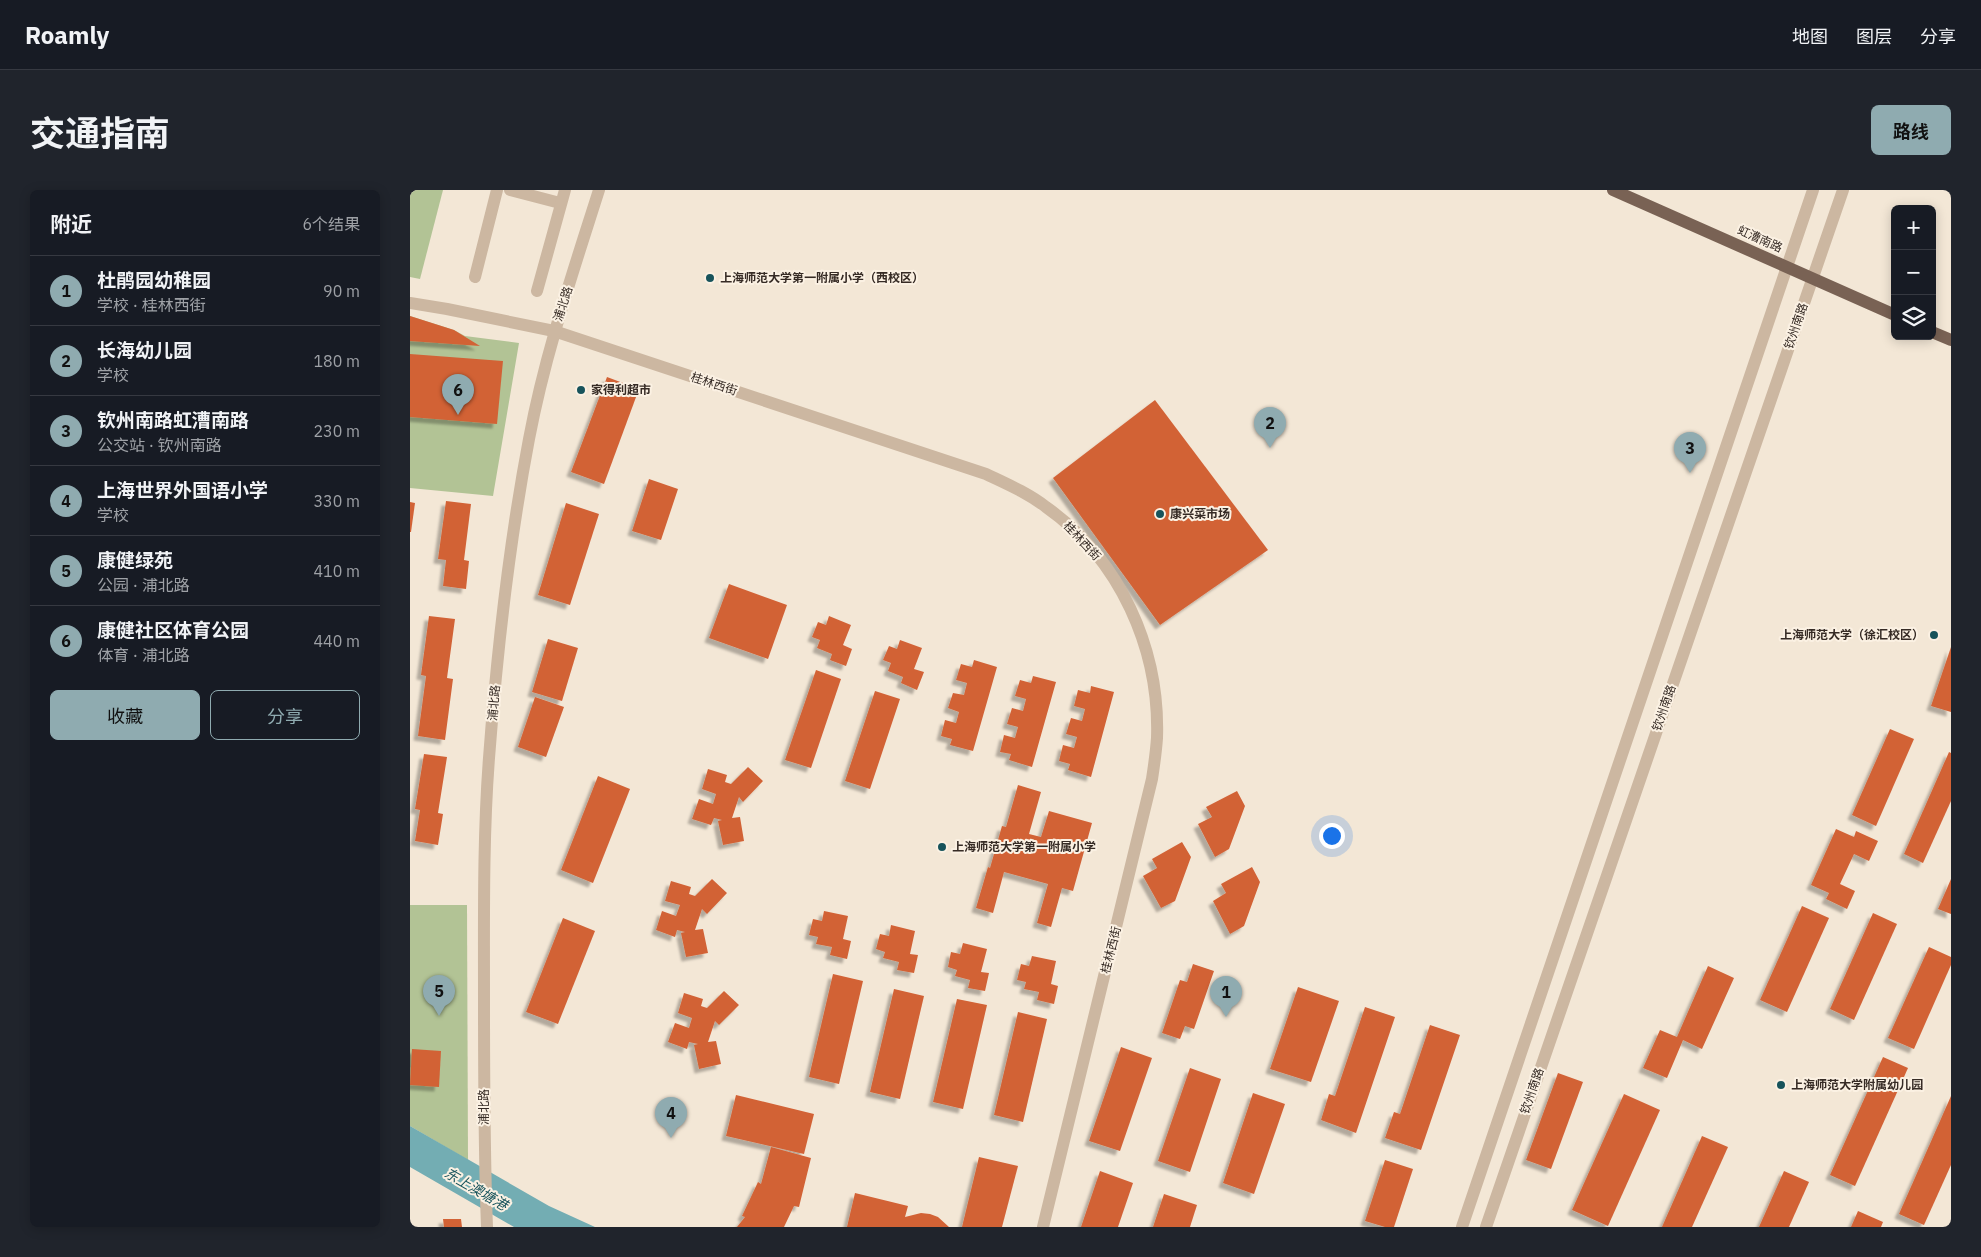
<!DOCTYPE html>
<html lang="zh">
<head>
<meta charset="utf-8">
<style>
	body { margin:0; font-family:"IBM Plex Sans","Noto Sans SC",sans-serif; background:#20242c; color:#f1f3f6 }
	.controls { position:absolute; right:15px; top:15px; display:grid; overflow:hidden; border-radius:8px; box-shadow:0 2px 12px #0003 }
	.controls button { width:45px; height:45px; display:grid; place-items:center; padding:0; border:0; border-bottom:1px solid #363941; background:#171b24; color:#f1f3f6; font:25px sans-serif }
	.you { position:absolute; left:921px; top:645px; width:18px; height:18px; margin:-12px; border:4px solid #fff; border-radius:50%; background:#1a73e8; box-shadow:0 0 0 8px #1a73e833 }
	.badge { display:grid; place-items:center; width:32px; height:32px; border-radius:50%; background:#8fabb0; color:#111; font-size:16px; font-weight:700 }
	.pin { position:absolute; translate:-50% -41px; filter:drop-shadow(0 1px 2px #0008) }
	.pin::after { content:''; position:absolute; top:26px; width:18px; height:15px; background:inherit; clip-path:polygon(0 0,100% 0,50% 100%) }
	.list { margin:0; padding:0; list-style:none }
	h2 { display:flex; justify-content:space-between; align-items:center; height:65px; margin:0; padding:0 20px; font-size:21px }
	h2 small { font-size:16px; font-weight:400; color:#9ea1a6 }
	.list li { display:grid; grid-template-columns:32px 1fr auto; gap:15px; align-items:center; box-sizing:border-box; height:70px; padding:0 20px; border-top:1px solid #363941 }
	.list b { display:block; font-size:19px; white-space:nowrap }
	.list p { margin:0; font-size:16px; white-space:nowrap; color:#9ea1a6 }
	.list em { font-size:16px; font-style:normal; color:#9ea1a6 }
	.actions { display:flex; gap:10px; padding:15px 20px }
	.actions a { flex:1; padding:11px 0; border:1px solid #8fabb0; border-radius:8px; text-align:center; font-size:18px; color:#8fabb0 }
	.actions .main { background:#8fabb0; color:#111 }
	.icon { flex:none; width:28px; height:28px; fill:none; stroke:currentColor; stroke-width:2; stroke-linecap:round; stroke-linejoin:round }
	.map { position:relative; flex:none; width:1541px; height:1037px; overflow:hidden; border-radius:8px }
	header { display:flex; align-items:center; gap:30px; box-sizing:border-box; height:70px; padding:0 25px; background:#171b24; border-bottom:1px solid #363941 }
	header strong { font-size:24px }
	nav { display:flex; gap:28px; margin-inline-start:auto; font-size:18px }
	.intro { display:flex; align-items:center; justify-content:space-between; box-sizing:border-box; height:120px; padding:0 30px }
	h1 { margin:0; font-size:35px }
	.button { padding:12px 22px; border-radius:8px; background:#8fabb0; color:#111; font-size:18px; font-weight:700 }
	main { display:flex; gap:30px; padding:0 30px }
	aside { flex:1; background:#171b24; border-radius:8px; box-shadow:0 2px 12px #0003 }
	.map>svg:first-child { display:block }
	.green { fill:#b2c395 }
	.water { fill:#73adb3 }
	.building { fill:#d26236; filter:url(#shadow) }
	.lines { fill:none; stroke-linecap:round; stroke-linejoin:round }
	.minor { stroke:#ccb7a1; stroke-width:12 }
	.major { stroke:#796254; stroke-width:12 }
	.poi-dot { fill:#17535b; stroke:#fbf1e3; stroke-width:2 }
	.labels { text-anchor:middle; stroke-width:4; stroke-linejoin:round; paint-order:stroke }
	.street-label { font-size:12px; fill:#362b25; stroke:#fbf1e3 }
	.poi-label { font-size:12px; font-weight:bold; fill:#362b25; stroke:#fbf1e3; text-anchor:start }
	.water-label { font-size:14px; font-style:italic; fill:#17535b; stroke:#fbf1e3 }
</style>
</head>
<body>
<header>
<strong>Roamly</strong>
<nav><a>地图</a><a>图层</a><a>分享</a></nav>
</header>
<div class="intro"><h1>交通指南</h1><a class="button">路线</a></div>
<main>
<aside>
<h2>附近<small>6个结果</small></h2>
<ul class="list">
<li><span class="badge">1</span><div><b>杜鹃园幼稚园</b><p>学校 · 桂林西街</p></div><em>90 m</em></li>
<li><span class="badge">2</span><div><b>长海幼儿园</b><p>学校</p></div><em>180 m</em></li>
<li><span class="badge">3</span><div><b>钦州南路虹漕南路</b><p>公交站 · 钦州南路</p></div><em>230 m</em></li>
<li><span class="badge">4</span><div><b>上海世界外国语小学</b><p>学校</p></div><em>330 m</em></li>
<li><span class="badge">5</span><div><b>康健绿苑</b><p>公园 · 浦北路</p></div><em>410 m</em></li>
<li><span class="badge">6</span><div><b>康健社区体育公园</b><p>体育 · 浦北路</p></div><em>440 m</em></li>
</ul>
<div class="actions"><a class="main">收藏</a><a>分享</a></div>
</aside>
<div class="map">
<svg width="1541" height="1037" viewBox="0 0 1541 1037">
	<defs>
		<filter id="shadow"><feDropShadow dx="-4.5" dy="4.5" stdDeviation="1" flood-color="#0004"/></filter>
	</defs>
	<rect width="100%" height="100%" fill="#f3e7d6"/>
	<g class="green">
		<polygon points="0,0 33,0 10,89 0,87"/>
		<polygon points="0,126 44,140 55,146 109,153 83,306 0,298"/>
		<polygon points="0,715 57,715 58,970 0,936"/>
	</g>
	<polygon class="water" points="0,936 139,1016 185,1037 104,1037 0,977"/>
	<g class="building">
		<polygon points="0,126 44,140 70,156 0,151"/>
		<polygon points="0,164 93,171 87,234 0,227"/>
		<polygon points="197,187 229,199 194,294 161,282"/>
		<polygon points="745,210 858,360 750,435 643,288"/>
		<polygon points="239,289 268,299 251,350 222,341"/>
		<polygon points="36,311 61,314 54,370 59,371 56,399 33,396 36,370 28,369"/>
		<polygon points="0,312 5,313 1,342 0,342"/>
		<polygon points="156,313 189,324 160,415 128,405"/>
		<polygon points="319,394 377,415 358,469 299,448"/>
		<polygon points="19,426 45,429 37,488 43,489 35,550 8,546 16,486 11,485"/>
		<polygon points="419,426 441,435 433,455 442,459 436,476 420,470 422,464 407,458 410,450 402,447 408,432 416,435"/>
		<polygon points="138,449 168,458 152,511 122,502"/>
		<polygon points="490,450 512,458 504,479 514,482 507,500 491,493 493,487 478,481 481,473 473,470 479,456 487,459"/>
		<polygon points="1541,457 1541,522 1521,516"/>
		<polygon points="564,470 587,477 563,561 540,555 542,549 531,546 535,530 546,533 549,522 538,518 543,503 554,505 557,493 546,490 551,474 562,477"/>
		<polygon points="406,480 431,489 401,578 375,570"/>
		<polygon points="623,486 646,492 622,577 599,570 601,564 590,562 594,545 605,548 608,537 597,534 602,518 613,521 616,509 605,506 610,490 621,493"/>
		<polygon points="681,496 704,502 681,587 658,580 660,574 649,571 653,555 664,558 667,547 656,544 661,528 672,531 675,519 664,516 668,500 680,503"/>
		<polygon points="465,501 490,509 460,599 435,591"/>
		<polygon points="125,507 154,517 136,567 108,557"/>
		<polygon points="1480,539 1504,549 1466,636 1442,625"/>
		<polygon points="1539,562 1541,563 1541,611 1513,673 1494,664"/>
		<polygon points="14,564 37,567 28,623 33,624 28,655 5,651 10,620 5,619"/>
		<polygon points="338,577 353,591 333,612 329,607 322,628 330,627 334,651 313,655 308,631 312,630 304,628 301,635 282,629 289,609 303,614 306,604 292,599 298,579 317,585 315,592 321,594"/>
		<polygon points="188,586 220,599 183,693 151,680"/>
		<polygon points="608,595 631,602 619,644 631,647 639,621 682,633 663,701 652,698 641,737 627,733 638,694 594,682 583,723 566,718 578,677 580,678 592,636 596,637"/>
		<polygon points="827,601 835,616 819,659 805,667 788,634 802,627 796,617"/>
		<polygon points="1426,639 1444,647 1446,641 1468,651 1459,671 1444,664 1430,694 1445,701 1437,719 1416,709 1419,703 1401,695"/>
		<polygon points="772,652 781,667 765,711 751,718 733,686 747,678 742,669"/>
		<polygon points="842,677 850,692 834,736 820,744 803,711 816,703 811,694"/>
		<polygon points="302,689 317,703 297,724 292,719 285,740 293,739 298,763 276,767 271,743 275,742 267,740 265,747 246,740 252,721 266,726 270,715 255,711 261,691 281,697 279,704 285,706"/>
		<polygon points="1541,689 1541,724 1528,719"/>
		<polygon points="1392,716 1419,728 1377,822 1350,810"/>
		<polygon points="414,721 438,726 433,749 441,751 437,769 420,765 422,757 406,754 408,747 399,745 403,729 412,731"/>
		<polygon points="1463,723 1487,734 1444,830 1420,819"/>
		<polygon points="153,728 185,741 148,834 116,822"/>
		<polygon points="481,735 505,741 500,764 508,765 504,783 487,780 489,772 473,768 475,762 466,759 470,744 479,746"/>
		<polygon points="553,753 577,759 571,782 579,783 575,801 558,798 560,790 545,786 547,780 538,777 541,762 550,764"/>
		<polygon points="1519,757 1541,767 1541,775 1504,859 1478,848"/>
		<polygon points="622,766 646,771 641,794 648,796 644,814 627,810 629,802 614,799 616,792 607,790 611,774 619,776"/>
		<polygon points="783,774 804,781 784,839 775,836 770,849 752,843 770,790 777,792"/>
		<polygon points="1298,776 1324,788 1292,859 1273,850 1257,888 1233,878 1250,840 1267,847"/>
		<polygon points="423,784 453,791 429,894 399,887"/>
		<polygon points="888,797 929,811 901,892 860,879"/>
		<polygon points="484,799 514,806 490,909 460,902"/>
		<polygon points="314,801 329,815 309,835 305,831 298,852 306,851 311,874 289,879 284,855 288,854 279,852 277,859 258,852 265,833 279,838 282,828 268,823 274,803 293,809 291,816 297,818"/>
		<polygon points="547,809 577,815 553,919 523,912"/>
		<polygon points="955,817 985,827 946,943 911,930 919,904 925,906"/>
		<polygon points="608,822 637,829 613,932 584,925"/>
		<polygon points="1020,835 1050,845 1011,960 975,948 984,922 990,924"/>
		<polygon points="711,857 742,868 710,961 679,951"/>
		<polygon points="2,859 31,861 29,897 0,895"/>
		<polygon points="1473,867 1498,878 1445,996 1420,985"/>
		<polygon points="780,878 811,889 780,982 748,971"/>
		<polygon points="1148,883 1173,892 1141,979 1116,970"/>
		<polygon points="843,903 875,914 844,1004 813,993"/>
		<polygon points="1214,904 1250,920 1198,1036 1162,1020"/>
		<polygon points="326,905 404,924 394,964 316,946"/>
		<polygon points="1541,906 1541,975 1514,1035 1489,1024"/>
		<polygon points="1292,946 1318,957 1282,1037 1252,1037"/>
		<polygon points="361,957 401,968 389,1017 384,1016 374,1037 327,1037 335,1027 332,1026 348,992 351,994"/>
		<polygon points="569,967 608,976 592,1037 552,1037"/>
		<polygon points="975,970 1003,979 984,1037 975,1037 955,1031"/>
		<polygon points="690,981 723,993 708,1037 671,1037"/>
		<polygon points="1374,981 1399,992 1379,1037 1349,1037"/>
		<polygon points="445,1003 498,1016 495,1027 511,1023 520,1024 528,1027 539,1037 437,1037"/>
		<polygon points="754,1004 787,1015 780,1037 743,1037"/>
		<polygon points="1448,1021 1473,1032 1471,1037 1441,1037"/>
		<polygon points="33,1029 51,1029 52,1037 34,1037"/>
	</g>
	<g class="lines">
		<g class="minor">
			<polyline points="100,0 150,13"/>
			<polyline points="65,87 87,0"/>
			<polyline points="127,101 155,0"/>
			<path d="M0 113 37 119 144 141 576 284C597 294 618 303 636 317 710 369 750 459 747 548 746 562 744 576 742 589L633 1037"/>
			<path d="M77 1037C74 960 74 882 74 805 74 726 73 647 79 568 87 461 99 354 119 249 135 164 163 82 189 0"/>
			<polyline points="1052,1037 1403,0"/>
			<polyline points="1076,1037 1433,0"/>
		</g>
		<g class="major">
			<polyline points="1203,0 1485,125"/>
			<polyline points="1522,142 1541,150"/>
		</g>
	</g>
	<g class="poi-dot">
		<circle cx="300" cy="88" r="5"/>
		<circle cx="171" cy="200" r="5"/>
		<circle cx="750" cy="324" r="5"/>
		<circle cx="1524" cy="445" r="5"/>
		<circle cx="532" cy="657" r="5"/>
		<circle cx="1371" cy="895" r="5"/>
	</g>
	<g class="labels">
		<g class="street-label">
			<text transform="translate(1350 49) rotate(24)" y="4">虹漕南路</text>
			<text transform="translate(153 114) rotate(-72)" y="4">浦北路</text>
			<text transform="translate(1386 136) rotate(-71)" y="4">钦州南路</text>
			<text transform="translate(304 194) rotate(18)" y="4">桂林西街</text>
			<text transform="translate(672 351) rotate(47)" y="4">桂林西街</text>
			<text transform="translate(84 513) rotate(-85)" y="4">浦北路</text>
			<text transform="translate(1254 518) rotate(-71)" y="4">钦州南路</text>
			<text transform="translate(701 760) rotate(-76)" y="4">桂林西街</text>
			<text transform="translate(1122 901) rotate(-71)" y="4">钦州南路</text>
			<text transform="translate(74 917) rotate(-90)" y="4">浦北路</text>
		</g>
		<g class="poi-label">
			<text x="310" y="92">上海师范大学第一附属小学（西校区）</text>
			<text x="181" y="204">家得利超市</text>
			<text x="760" y="328">康兴菜市场</text>
			<text x="1514" y="449" text-anchor="end">上海师范大学（徐汇校区）</text>
			<text x="542" y="661">上海师范大学第一附属小学</text>
			<text x="1381" y="899">上海师范大学附属幼儿园</text>
		</g>
		<g class="water-label">
			<text transform="translate(66 999) rotate(30)" y="5">东上澳塘港</text>
		</g>
	</g>
</svg>
<div class="controls">
<button>+</button>
<button>−</button>
<button><svg class="icon" aria-label="layers" viewBox="0 0 24 24"><path d="M12 4l9 5-9 5-9-5zM3 14l9 5 9-5"/></svg></button>
</div>
<div class="you"></div>
<div class="pin badge" style="left:816px;top:827px">1</div>
<div class="pin badge" style="left:860px;top:258px">2</div>
<div class="pin badge" style="left:1280px;top:283px">3</div>
<div class="pin badge" style="left:261px;top:948px">4</div>
<div class="pin badge" style="left:29px;top:826px">5</div>
<div class="pin badge" style="left:48px;top:225px">6</div>
</div>
</main>
</body>
</html>
